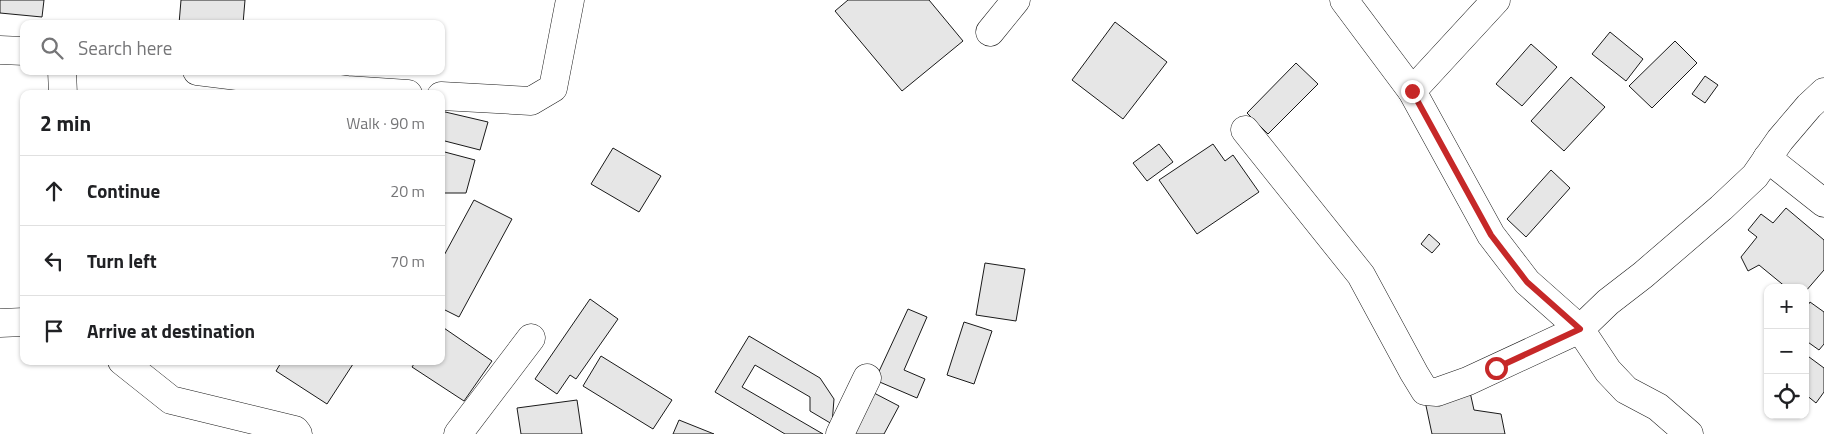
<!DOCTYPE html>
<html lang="en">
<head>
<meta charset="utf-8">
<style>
	body { margin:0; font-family:"Titillium Web",sans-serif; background:#f6f6f6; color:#202124 }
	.controls { position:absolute; right:15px; bottom:15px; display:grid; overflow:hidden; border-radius:10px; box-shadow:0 1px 4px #0004 }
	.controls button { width:45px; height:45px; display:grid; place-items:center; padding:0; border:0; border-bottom:1px solid #e0e0e0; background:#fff; color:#202124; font:25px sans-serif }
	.stop { position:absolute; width:15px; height:15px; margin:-11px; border:4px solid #c62828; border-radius:50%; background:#fff }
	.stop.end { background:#c62828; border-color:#fff; box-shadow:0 1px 5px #0008 }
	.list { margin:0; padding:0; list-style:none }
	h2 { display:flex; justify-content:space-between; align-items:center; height:65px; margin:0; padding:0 20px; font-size:21px }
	h2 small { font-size:16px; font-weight:400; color:#757577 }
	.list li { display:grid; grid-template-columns:32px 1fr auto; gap:15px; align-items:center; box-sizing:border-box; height:70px; padding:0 20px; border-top:1px solid #e0e0e0 }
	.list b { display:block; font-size:19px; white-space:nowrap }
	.list em { font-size:16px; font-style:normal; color:#757577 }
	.icon { flex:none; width:28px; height:28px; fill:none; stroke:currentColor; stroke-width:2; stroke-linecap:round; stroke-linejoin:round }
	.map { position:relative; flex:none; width:1824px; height:434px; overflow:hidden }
	.search { position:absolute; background:#fff; box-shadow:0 1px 4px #0004; left:20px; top:20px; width:425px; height:55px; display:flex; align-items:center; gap:12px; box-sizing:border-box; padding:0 18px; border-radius:10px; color:#757577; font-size:19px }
	.panel { position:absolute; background:#fff; box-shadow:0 1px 4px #0004; left:20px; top:90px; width:425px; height:275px; border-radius:10px }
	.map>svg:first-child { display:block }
	.building { fill:#e6e6e6; stroke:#1a1a1a }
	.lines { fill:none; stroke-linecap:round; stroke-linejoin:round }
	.minor-casing { stroke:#1a1a1a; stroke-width:29 }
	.minor { stroke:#fff; stroke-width:28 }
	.route { stroke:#c62828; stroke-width:6 }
</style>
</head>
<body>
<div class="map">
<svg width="1824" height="434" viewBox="0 0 1824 434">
	<rect width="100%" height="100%" fill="#fff"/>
	<g class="building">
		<polygon points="0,0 44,0 42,17 0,13"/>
		<polygon points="181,0 245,0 243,24 179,24"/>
		<polygon points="848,0 929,0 963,41 902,91 835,11"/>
		<polygon points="1115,22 1167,62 1123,119 1072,80"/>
		<polygon points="1610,32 1643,59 1626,81 1592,54"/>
		<polygon points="1675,41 1697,63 1652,108 1629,86"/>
		<polygon points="1531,44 1557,67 1522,106 1496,84"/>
		<polygon points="1296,63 1318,84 1268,134 1247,113"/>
		<polygon points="1705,76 1718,85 1705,103 1692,94"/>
		<polygon points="1571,77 1605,107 1564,151 1531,121"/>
		<polygon points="441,111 488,122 480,150 441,140"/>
		<polygon points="1159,144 1173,162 1147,181 1133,163"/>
		<polygon points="1213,144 1225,161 1233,155 1259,192 1197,234 1159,180"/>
		<polygon points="613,148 661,176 639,212 591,184"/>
		<polygon points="441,151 475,160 466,193 441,193"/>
		<polygon points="1551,170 1570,188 1526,237 1507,219"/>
		<polygon points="474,200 512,219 459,317 441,308 441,261"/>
		<polygon points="1786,208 1824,240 1824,270 1805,292 1805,288 1787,288 1759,265 1748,271 1741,257 1757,237 1748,230 1761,214 1773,223"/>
		<polygon points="1429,234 1440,244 1432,253 1421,244"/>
		<polygon points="985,263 1025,269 1016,321 976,315"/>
		<polygon points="590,299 618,319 576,379 570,375 557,394 535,379"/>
		<polygon points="1810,302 1824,312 1824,344 1819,350 1805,340 1805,310"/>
		<polygon points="908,309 927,317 904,370 925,379 917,398 875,380"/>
		<polygon points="964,322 992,331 974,384 947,375"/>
		<polygon points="441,326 492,361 464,401 412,367 416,361 441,361"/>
		<polygon points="749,336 820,378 834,399 832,424 810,411 810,397 755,365 742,387 823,434 785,434 715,392"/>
		<polygon points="1805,354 1824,368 1824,392 1816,403 1805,394"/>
		<polygon points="601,356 672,400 653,429 583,386"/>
		<polygon points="282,361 355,361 327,404 276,371"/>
		<polygon points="1470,392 1474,410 1501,414 1505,434 1432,434 1425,401"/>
		<polygon points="874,393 899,406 884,434 852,434"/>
		<polygon points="577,400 582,434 521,434 517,408"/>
		<polygon points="679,420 714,434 673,434"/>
	</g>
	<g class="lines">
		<defs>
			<g id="minor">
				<polyline points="1344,0 1412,91 1491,235 1527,282 1580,329 1608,371 1626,390 1658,407 1689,434"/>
				<polyline points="990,32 1016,0"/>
				<polyline points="0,50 24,51"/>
				<polyline points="62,71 63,94"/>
				<polyline points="197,71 347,90 408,94"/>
				<polyline points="1412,91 1496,0"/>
				<polyline points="441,96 531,101 553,88 570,0"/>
				<polyline points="1245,130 1361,275 1414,373 1425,391 1437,392 1468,381 1580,329 1608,302 1643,275 1721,208 1755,176 1780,140 1809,106 1824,92"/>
				<polyline points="1767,158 1824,203"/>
				<polyline points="0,323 24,322"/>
				<polyline points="122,361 171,400 295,430 298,434"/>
				<polyline points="458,434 531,338"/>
				<polyline points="840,434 867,378"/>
			</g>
		</defs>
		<use href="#minor" class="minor-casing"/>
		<use href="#minor" class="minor"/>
	</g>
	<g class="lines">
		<polyline class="route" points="1412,91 1491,235 1527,282 1580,329 1496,368"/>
	</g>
</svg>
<div class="controls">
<button>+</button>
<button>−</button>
<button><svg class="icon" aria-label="locate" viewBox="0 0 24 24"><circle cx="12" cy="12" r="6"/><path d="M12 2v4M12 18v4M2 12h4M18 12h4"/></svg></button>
</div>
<div class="stop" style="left:1496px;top:368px"></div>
<div class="stop end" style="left:1412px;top:91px"></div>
<div class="search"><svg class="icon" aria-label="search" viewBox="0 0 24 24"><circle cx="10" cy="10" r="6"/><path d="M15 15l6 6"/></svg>Search here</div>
<section class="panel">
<h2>2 min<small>Walk · 90 m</small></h2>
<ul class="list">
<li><svg class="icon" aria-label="ahead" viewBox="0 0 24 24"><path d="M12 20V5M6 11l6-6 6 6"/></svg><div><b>Continue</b></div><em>20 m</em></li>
<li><svg class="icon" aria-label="left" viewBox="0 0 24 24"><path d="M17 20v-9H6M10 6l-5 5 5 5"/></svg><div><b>Turn left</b></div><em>70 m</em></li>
<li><svg class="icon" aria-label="arrive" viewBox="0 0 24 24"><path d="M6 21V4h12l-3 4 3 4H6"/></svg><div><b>Arrive at destination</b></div></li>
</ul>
</section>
</div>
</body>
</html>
